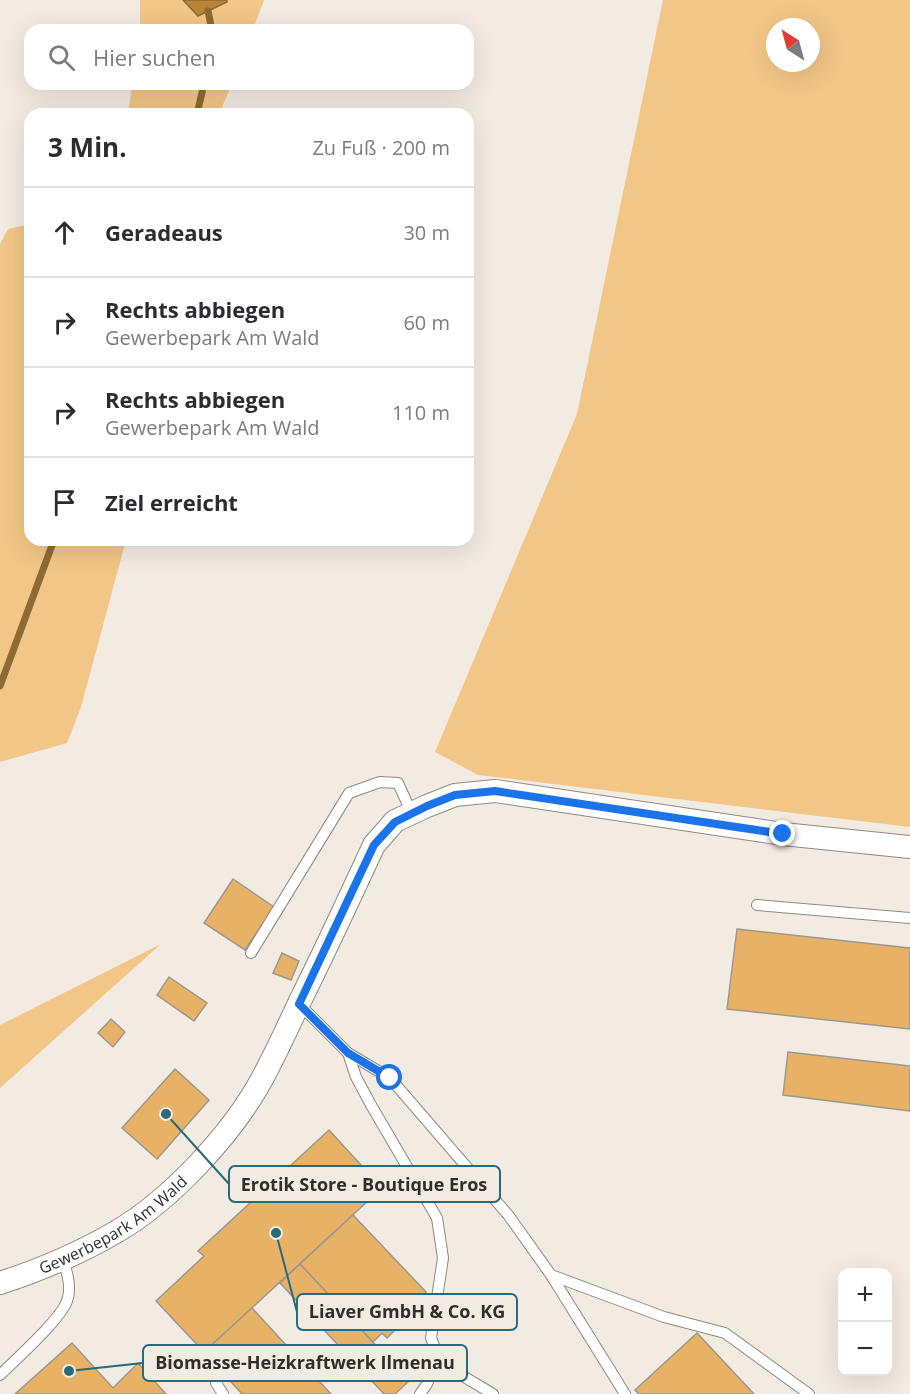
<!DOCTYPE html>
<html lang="de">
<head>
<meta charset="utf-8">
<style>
	body { margin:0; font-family:"Open Sans",sans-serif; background:#f7f7f7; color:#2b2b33 }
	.controls { position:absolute; right:18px; bottom:18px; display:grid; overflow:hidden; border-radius:12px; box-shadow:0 6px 24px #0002 }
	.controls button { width:54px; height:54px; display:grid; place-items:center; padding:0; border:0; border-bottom:2px solid #e1e1e2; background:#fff; color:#2b2b33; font:30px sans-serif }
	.compass { position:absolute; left:766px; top:18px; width:54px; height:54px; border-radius:50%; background:#fff; box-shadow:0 6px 24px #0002; rotate:324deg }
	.stop { position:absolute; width:18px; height:18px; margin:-14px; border:4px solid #1a73e8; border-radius:50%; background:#fff }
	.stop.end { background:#1a73e8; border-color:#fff; box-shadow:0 2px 6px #0008 }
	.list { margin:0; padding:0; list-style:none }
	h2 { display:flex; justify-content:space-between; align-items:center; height:78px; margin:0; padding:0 24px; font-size:26px }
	h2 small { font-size:20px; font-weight:400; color:#7c7c81 }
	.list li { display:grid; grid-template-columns:39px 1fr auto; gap:18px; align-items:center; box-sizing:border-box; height:90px; padding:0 24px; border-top:2px solid #e1e1e2 }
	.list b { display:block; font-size:22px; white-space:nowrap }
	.list p { margin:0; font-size:20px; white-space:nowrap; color:#7c7c81 }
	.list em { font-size:20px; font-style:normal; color:#7c7c81 }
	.icon { flex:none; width:33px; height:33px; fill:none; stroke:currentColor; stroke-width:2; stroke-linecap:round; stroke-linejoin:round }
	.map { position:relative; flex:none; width:910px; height:1394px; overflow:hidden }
	.search { position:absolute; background:#fff; box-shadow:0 6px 24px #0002; left:24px; top:24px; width:450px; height:66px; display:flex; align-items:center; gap:15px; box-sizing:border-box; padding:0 21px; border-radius:18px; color:#7c7c81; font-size:22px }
	.panel { position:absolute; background:#fff; box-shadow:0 6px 24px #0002; left:24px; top:108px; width:450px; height:438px; border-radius:18px }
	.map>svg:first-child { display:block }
	.green { fill:#f2c687; fill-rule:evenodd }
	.water { fill:#b78535; stroke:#8e6b32; stroke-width:1.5 }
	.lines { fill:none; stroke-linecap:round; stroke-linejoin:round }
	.stream { stroke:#8e6b32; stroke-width:7 }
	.building { fill:#e7b265; stroke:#9e978f; stroke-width:1.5 }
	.service-casing { stroke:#908981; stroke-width:12 }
	.minor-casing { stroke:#908981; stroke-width:24 }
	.service { stroke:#fff; stroke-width:10 }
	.minor { stroke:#fff; stroke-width:22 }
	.route { stroke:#1a73e8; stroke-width:8 }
	.labels { text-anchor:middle; stroke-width:4.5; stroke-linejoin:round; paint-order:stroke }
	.street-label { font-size:16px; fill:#302d2a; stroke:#f2ebe2 }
	.leader { fill:none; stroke:#266a7b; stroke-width:2 }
	.callout-dot { fill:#266a7b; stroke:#f2ebe2; stroke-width:2 }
	.callout { fill:#f2ebe2; stroke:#266a7b; stroke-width:2 }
	.callout-label { font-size:18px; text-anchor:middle; font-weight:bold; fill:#302d2a }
</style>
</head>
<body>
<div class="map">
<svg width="910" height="1394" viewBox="0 0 910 1394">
	<rect width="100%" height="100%" fill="#f2ebe2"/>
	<g class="green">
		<polygon points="140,0 183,0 198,16 227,3 227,0 264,0 253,30 140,30"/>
		<path d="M663 0H910V827L478 775 435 752 577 414ZM775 27H811V63H775Z"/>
		<polygon points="132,84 232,84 219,114 128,114"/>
		<polygon points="30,224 30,540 126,540 81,707 67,743 0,762 0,244 8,229"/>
		<polygon points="161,944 0,1088 0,1025"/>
	</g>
	<polygon class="water" points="183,0 227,0 227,2 198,16"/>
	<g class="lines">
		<g class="stream">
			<polyline points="208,11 212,30"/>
			<polyline points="197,114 204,84"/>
			<polyline points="0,686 54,540"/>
		</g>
	</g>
	<g class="building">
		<polygon points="233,879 274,907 245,950 204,923"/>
		<polygon points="737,929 910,948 910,1029 727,1009"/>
		<polygon points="282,953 299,961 291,980 273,973"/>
		<polygon points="169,977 207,1003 194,1021 157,995"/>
		<polygon points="111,1019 125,1032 113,1047 98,1033"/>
		<polygon points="788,1052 910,1066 910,1111 783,1095"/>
		<polygon points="175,1069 209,1100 157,1159 122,1128"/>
		<polygon points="329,1130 382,1188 204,1352 156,1301 204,1256 198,1251"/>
		<polygon points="353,1215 426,1292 401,1316 405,1320 387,1338 382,1333 373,1342 300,1264"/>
		<polygon points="300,1264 409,1381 395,1394 384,1394 280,1283"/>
		<polygon points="252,1308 331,1394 242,1394 204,1352"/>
		<polygon points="697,1333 754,1394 639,1394 635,1390"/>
		<polygon points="72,1343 113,1388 138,1363 166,1394 15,1394"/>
	</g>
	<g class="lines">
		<defs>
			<g id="service">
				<polyline points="757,905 910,918"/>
				<polyline points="251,953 349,793 380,782 398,783 412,814"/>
				<polyline points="299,1004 348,1053 390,1078 509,1216 551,1275 625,1394"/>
				<polyline points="348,1053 356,1077 371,1105 437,1218 443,1258 431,1338 438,1356 451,1369 493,1394"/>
				<polyline points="551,1275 664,1317 725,1333 809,1394"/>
				<path d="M0 1375C16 1359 60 1320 67 1301 72 1288 67 1272 63 1259"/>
				<polyline points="216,1383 223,1394"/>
				<polyline points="420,1394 427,1384 438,1356"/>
			</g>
			<g id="minor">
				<path id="s1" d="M0 1283C40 1270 80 1253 116 1232 171 1200 232 1134 262 1079 276 1053 288 1027 300 1001 326 949 350 897 374 845L395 821 427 806 455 795 495 791 783 834 910 847"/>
			</g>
		</defs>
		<use href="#service" class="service-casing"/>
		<use href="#minor" class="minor-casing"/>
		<use href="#service" class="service"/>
		<use href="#minor" class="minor"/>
	</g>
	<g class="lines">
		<polyline class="route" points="390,1078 348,1053 299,1004 374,845 395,822 427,806 455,795 495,791 783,834"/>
	</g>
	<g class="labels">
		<g class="street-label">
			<text dy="6" stroke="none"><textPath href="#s1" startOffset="128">Gewerbepark Am Wald</textPath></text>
		</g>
	</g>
	<path class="leader" d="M166 1114L229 1184M276 1233L297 1312M69 1371L143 1363"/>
	<g class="callout-dot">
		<circle cx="166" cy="1114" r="6"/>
		<circle cx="276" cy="1233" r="6"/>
		<circle cx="69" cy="1371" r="6"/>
	</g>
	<g class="callout">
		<rect x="229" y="1166" width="271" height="36" rx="6"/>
		<rect x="297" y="1294" width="220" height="36" rx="6"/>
		<rect x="143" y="1345" width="324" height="36" rx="6"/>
	</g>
	<g class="callout-label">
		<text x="364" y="1191">Erotik Store - Boutique Eros</text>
		<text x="407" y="1318">Liaver GmbH &amp; Co. KG</text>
		<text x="305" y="1369">Biomasse-Heizkraftwerk Ilmenau</text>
	</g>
</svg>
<div class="controls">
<button>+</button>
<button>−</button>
</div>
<svg class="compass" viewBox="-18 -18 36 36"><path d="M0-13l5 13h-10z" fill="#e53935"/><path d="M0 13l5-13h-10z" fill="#7c7c81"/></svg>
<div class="stop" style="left:390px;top:1078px"></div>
<div class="stop end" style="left:783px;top:834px"></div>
<div class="search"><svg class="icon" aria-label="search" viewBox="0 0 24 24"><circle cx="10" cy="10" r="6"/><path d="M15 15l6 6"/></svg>Hier suchen</div>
<section class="panel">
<h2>3 Min.<small>Zu Fuß · 200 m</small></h2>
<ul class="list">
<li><svg class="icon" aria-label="ahead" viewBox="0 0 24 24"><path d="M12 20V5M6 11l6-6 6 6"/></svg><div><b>Geradeaus</b></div><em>30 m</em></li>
<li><svg class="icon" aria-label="right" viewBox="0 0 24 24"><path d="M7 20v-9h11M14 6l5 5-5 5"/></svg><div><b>Rechts abbiegen</b><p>Gewerbepark Am Wald</p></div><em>60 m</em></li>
<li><svg class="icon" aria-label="right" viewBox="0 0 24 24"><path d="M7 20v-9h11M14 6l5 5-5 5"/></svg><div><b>Rechts abbiegen</b><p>Gewerbepark Am Wald</p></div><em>110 m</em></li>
<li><svg class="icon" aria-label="arrive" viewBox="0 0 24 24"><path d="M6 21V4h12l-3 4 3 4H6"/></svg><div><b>Ziel erreicht</b></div></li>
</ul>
</section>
</div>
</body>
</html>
